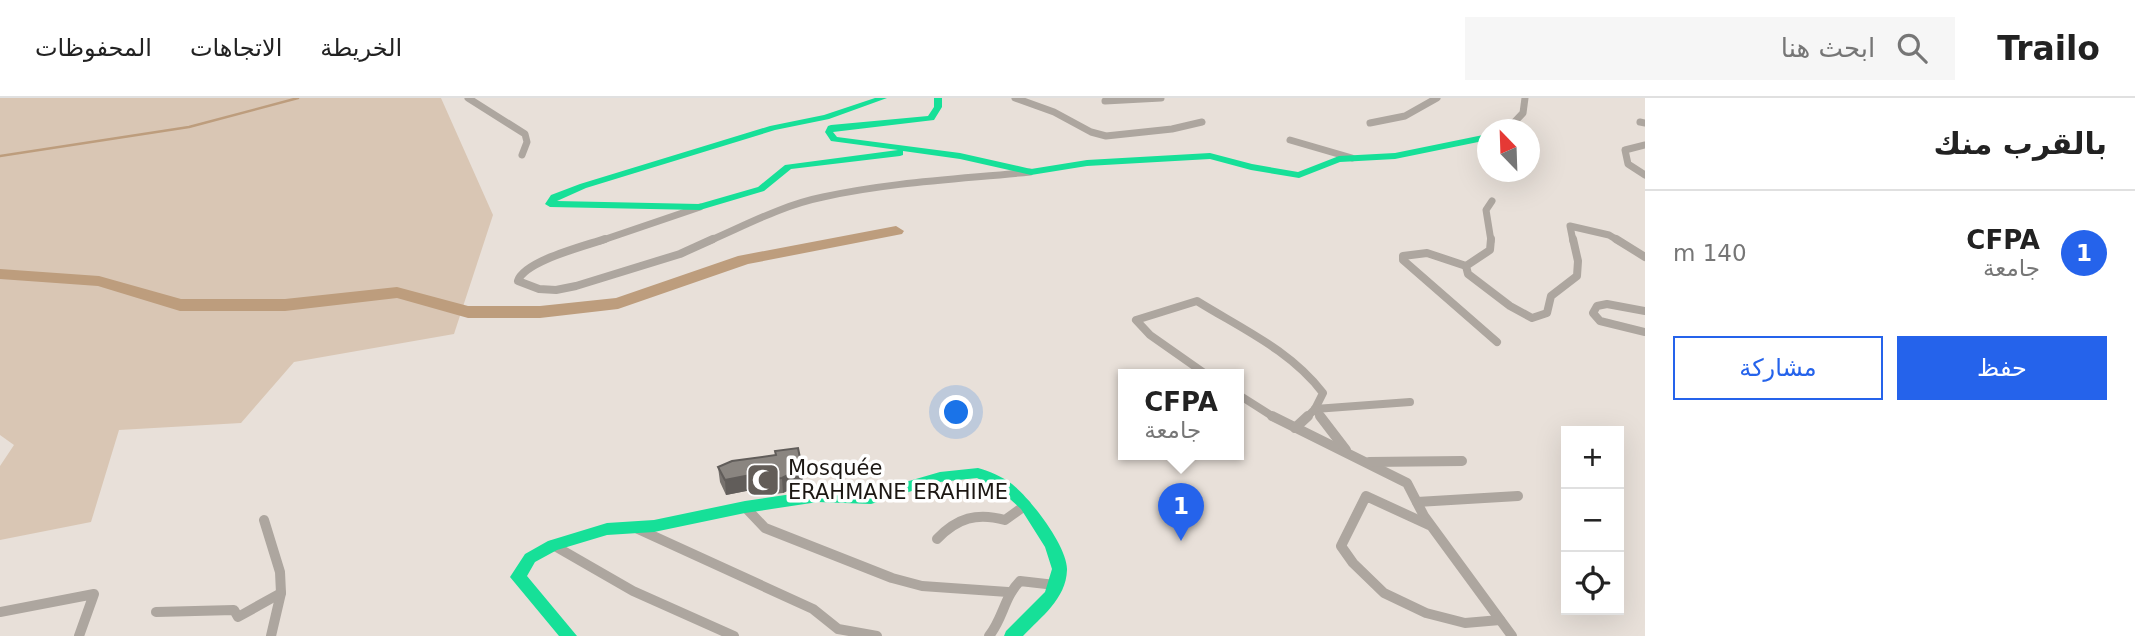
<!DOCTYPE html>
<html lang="ar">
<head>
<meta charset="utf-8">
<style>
	body { margin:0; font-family:"DejaVu Sans",Cairo,sans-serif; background:#f6f6f6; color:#222; direction:rtl }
	.controls { position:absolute; right:21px; bottom:21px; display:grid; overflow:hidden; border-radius:0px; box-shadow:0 7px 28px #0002 }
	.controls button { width:63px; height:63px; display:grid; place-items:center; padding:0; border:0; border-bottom:2px solid #e0e0e0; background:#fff; color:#222; font:35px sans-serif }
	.compass { position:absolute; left:1477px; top:21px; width:63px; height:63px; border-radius:50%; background:#fff; box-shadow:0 7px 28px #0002; rotate:337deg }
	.you { position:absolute; left:957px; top:315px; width:24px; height:24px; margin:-18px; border:5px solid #fff; border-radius:50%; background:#1a73e8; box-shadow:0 0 0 10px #1a73e833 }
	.badge { display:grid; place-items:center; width:46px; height:46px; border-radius:50%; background:#2563eb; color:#fff; font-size:23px; font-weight:700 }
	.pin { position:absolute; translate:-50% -58px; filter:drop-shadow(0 2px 4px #0008) }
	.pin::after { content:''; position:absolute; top:37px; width:24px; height:21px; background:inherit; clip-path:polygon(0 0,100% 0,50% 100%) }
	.popup { position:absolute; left:1118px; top:271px; width:126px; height:91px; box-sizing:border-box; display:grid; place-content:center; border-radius:0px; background:#fff; filter:drop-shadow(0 2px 5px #0005); font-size:23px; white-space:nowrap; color:#767676 }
	.popup b { font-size:26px; color:#222 }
	.popup::after { content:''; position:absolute; left:50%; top:100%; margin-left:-14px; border:14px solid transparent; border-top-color:#fff }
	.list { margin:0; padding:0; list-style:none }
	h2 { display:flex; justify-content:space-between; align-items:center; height:91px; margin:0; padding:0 28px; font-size:30px }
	h2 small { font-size:23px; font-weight:400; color:#767676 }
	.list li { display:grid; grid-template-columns:46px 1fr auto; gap:21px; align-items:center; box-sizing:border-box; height:126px; padding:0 28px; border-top:2px solid #e0e0e0 }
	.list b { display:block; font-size:26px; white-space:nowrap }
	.list p { margin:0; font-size:23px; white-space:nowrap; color:#767676 }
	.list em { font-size:23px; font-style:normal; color:#767676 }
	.actions { display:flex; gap:14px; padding:21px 28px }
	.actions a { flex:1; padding:16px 0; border:2px solid #2563eb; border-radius:0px; text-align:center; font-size:24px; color:#2563eb }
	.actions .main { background:#2563eb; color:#fff }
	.icon { flex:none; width:38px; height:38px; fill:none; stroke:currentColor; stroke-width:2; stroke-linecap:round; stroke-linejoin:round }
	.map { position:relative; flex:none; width:1645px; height:538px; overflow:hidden; direction:ltr }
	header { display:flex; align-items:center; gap:42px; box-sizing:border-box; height:98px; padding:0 35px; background:#fff; border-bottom:2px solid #e0e0e0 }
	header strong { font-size:33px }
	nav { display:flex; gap:38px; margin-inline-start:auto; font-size:24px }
	.search { width:490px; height:63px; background:#f6f6f6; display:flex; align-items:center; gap:18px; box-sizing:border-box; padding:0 24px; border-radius:0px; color:#767676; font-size:26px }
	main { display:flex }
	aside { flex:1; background:#fff }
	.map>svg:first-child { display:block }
	.green { fill:#d9c6b4 }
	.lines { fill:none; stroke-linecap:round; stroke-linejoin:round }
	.stream { stroke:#bd9d7d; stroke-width:2.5 }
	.river { fill:#bd9d7d; fill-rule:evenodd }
	.street-far2 { stroke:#ada69f; stroke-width:7 }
	.street-far1 { stroke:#ada69f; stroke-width:8 }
	.street { stroke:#ada69f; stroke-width:10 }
	.fast { fill:#16e098; fill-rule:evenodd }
	.wall { fill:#77726e }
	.shaded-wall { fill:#615d5a }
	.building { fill:#8a8580; stroke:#615d5a; stroke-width:2 }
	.labels { text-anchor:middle; stroke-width:7; stroke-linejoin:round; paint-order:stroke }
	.poi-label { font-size:21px; fill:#1c1713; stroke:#fff; text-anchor:start }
</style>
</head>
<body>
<header>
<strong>Trailo</strong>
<div class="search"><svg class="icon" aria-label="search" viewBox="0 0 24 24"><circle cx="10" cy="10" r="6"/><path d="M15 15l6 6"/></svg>ابحث هنا</div>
<nav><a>الخريطة</a><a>الاتجاهات</a><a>المحفوظات</a></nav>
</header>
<main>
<aside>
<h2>بالقرب منك<small></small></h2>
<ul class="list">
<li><span class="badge">1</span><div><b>CFPA</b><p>جامعة</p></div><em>140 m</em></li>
</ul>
<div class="actions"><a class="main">حفظ</a><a>مشاركة</a></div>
</aside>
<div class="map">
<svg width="1645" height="538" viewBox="0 0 1645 538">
	<rect width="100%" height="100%" fill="#e8e0d9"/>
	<polygon class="green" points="0,0 441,0 493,117 454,236 294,264 241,325 119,332 91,424 0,442 0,368 14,347 0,337"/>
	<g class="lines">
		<polyline class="stream" points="0,58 189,29 298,0"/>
		<polygon class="river" points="896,128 904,133 902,136 748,166 618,211 540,220 468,220 397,200 285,213 180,213 98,188 0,181 0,171 99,178 181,201 285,201 397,189 468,208 540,208 616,200 738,158"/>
		<g class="street-far2">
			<polyline points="468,0 525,36 527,44 522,57"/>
			<polyline points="1015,0 1054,14 1091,34 1106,38 1172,31 1202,24"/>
			<polyline points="1105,3 1161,0"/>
			<polyline points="1640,24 1645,25"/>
			<polyline points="1370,25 1405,18 1437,0"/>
			<polyline points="1507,32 1523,15 1525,0"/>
			<polyline points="1290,42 1352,60"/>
			<polyline points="1645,47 1625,52 1628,66 1645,77"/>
			<polyline points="600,143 700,109"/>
			<path d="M709 143C746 127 783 107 823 99 891 84 961 81 1030 74"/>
			<polyline points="1491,143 1486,112 1492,103"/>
			<polyline points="1573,143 1570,128 1609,137 1619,143"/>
		</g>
		<g class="street-far1">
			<path d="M605 141C585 148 524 163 518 183L539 191 556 192 576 188 680 156 713 141"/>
			<polyline points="1491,141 1490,152 1466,168 1468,176 1510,208 1532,220 1547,215 1551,198 1577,178 1578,163 1573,141"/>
			<polyline points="1616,141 1645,159"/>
			<polyline points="1466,168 1427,155 1403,158 1403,162 1497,244"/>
			<polyline points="1645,213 1607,206 1597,208 1593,215 1600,223 1645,234"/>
			<path d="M1207 277 1150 237 1136 222 1197 203C1242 231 1290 252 1323 295L1315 311 1306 320"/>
			<polyline points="1239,297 1275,320"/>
			<polyline points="1315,311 1410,304"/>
			<polyline points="1315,311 1322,320"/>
		</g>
		<g class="street">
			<polyline points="1272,318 1407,385 1424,418 1512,538"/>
			<polyline points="1320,318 1346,352"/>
			<polyline points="1295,330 1308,318"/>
			<polyline points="1369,364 1462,363"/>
			<polyline points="1417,404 1518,398"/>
			<polyline points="745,409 765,430 892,480 922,488 1008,494"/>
			<polyline points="264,422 280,474 281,495 271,538"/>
			<polyline points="1429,427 1366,398 1341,448 1353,465 1384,495 1426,515 1465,525 1500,522"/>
			<polyline points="638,431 813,511 838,531 877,538"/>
			<path d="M937 441C957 420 977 414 1005 422L1026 407"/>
			<polyline points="553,447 633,493 734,538"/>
			<polyline points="0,514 94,496 79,538"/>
			<polyline points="156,514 234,512 238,519 281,495"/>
			<path d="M989 538C1003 521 1004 499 1020 483L1055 487"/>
		</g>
		<g class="fast">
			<polygon points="875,0 887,0 829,21 775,32 586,90 557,103 699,106 758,89 785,67 898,52 831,43 825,34 828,28 831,27 928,18 934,9 934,0 942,0 942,9 934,22 833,34 837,39 960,55 1031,71 1087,62 1210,55 1252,66 1298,74 1339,58 1395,55 1488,36 1488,42 1395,61 1340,64 1299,80 1251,72 1210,61 1087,68 1031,77 960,61 903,53 903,57 900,58 791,71 764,93 700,112 550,109 545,106 551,97 580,86 770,28 824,17"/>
			<path d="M978 370C989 373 1003 379 1012 386 1030 400 1068 449 1067 472 1066 501 1041 519 1023 538H1004L1006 533 1045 494 1052 471 1045 449 1021 411 1001 393 977 380 940 384 871 406 818 404 745 415 654 434 607 437 557 452 535 464 527 478 577 538H559L510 479 525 456 548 443 607 425 654 422 745 403 818 392 871 394 940 374Z"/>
		</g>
	</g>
	<polygon class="wall" points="732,363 803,385 783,395 766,397 766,389 726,397 720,384 718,369"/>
	<g class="shaded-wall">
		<polygon points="802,370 803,385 783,395 782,380"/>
		<polygon points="765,374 766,389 726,397 725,382"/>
	</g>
	<polygon class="building" points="798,350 802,370 782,380 766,382 765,374 725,382 718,369 732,363 776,357 775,353"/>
	<defs>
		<symbol id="mosque-square" viewBox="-11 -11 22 22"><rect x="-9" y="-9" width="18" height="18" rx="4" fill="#635d58" stroke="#fff"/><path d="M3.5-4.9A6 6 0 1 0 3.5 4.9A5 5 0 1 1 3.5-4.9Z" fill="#fff"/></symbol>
	</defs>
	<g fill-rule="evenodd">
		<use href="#mosque-square" x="744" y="363" width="38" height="38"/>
	</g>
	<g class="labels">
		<g class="poi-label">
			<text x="788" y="377">Mosquée<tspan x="788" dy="24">ERAHMANE ERAHIME</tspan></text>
		</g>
	</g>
</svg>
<div class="controls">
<button>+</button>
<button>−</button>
<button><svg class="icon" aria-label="locate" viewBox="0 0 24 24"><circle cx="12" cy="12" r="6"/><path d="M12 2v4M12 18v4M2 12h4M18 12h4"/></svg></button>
</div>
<svg class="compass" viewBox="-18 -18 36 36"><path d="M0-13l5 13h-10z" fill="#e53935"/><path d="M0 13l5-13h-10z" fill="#767676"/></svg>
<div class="you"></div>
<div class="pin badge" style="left:1181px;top:443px">1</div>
<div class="popup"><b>CFPA</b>جامعة</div>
</div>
</main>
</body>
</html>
